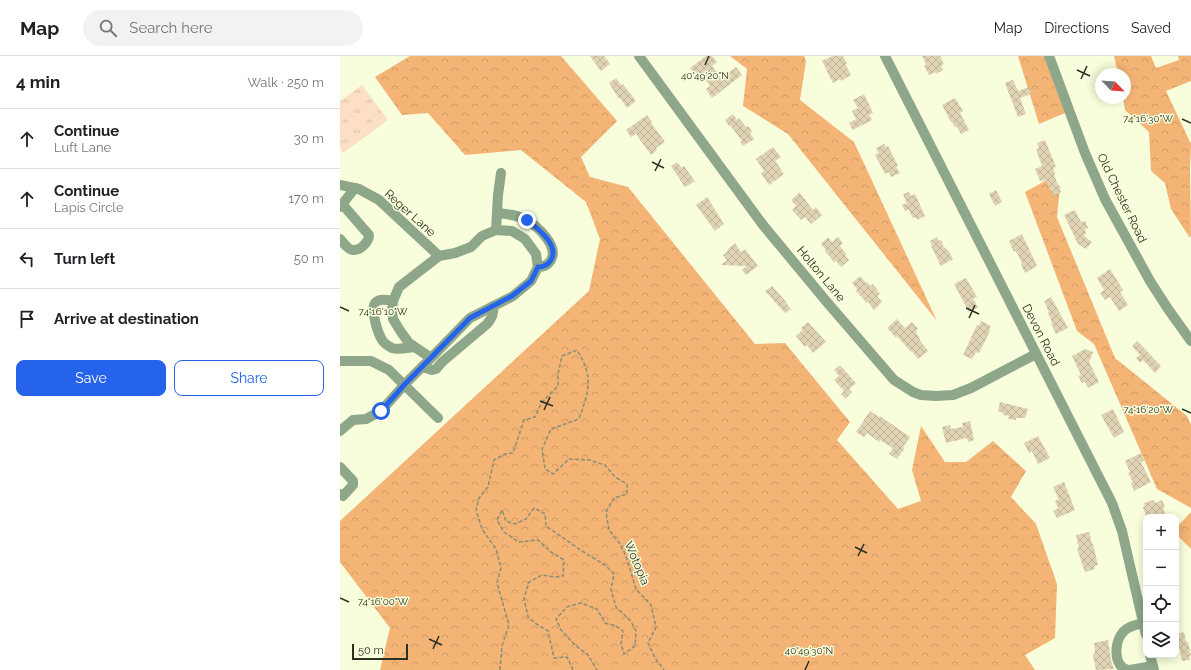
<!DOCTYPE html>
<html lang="en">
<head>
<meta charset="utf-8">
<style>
	body { margin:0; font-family:Raleway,sans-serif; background:#f2f2f2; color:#202124 }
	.controls { position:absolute; right:12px; bottom:12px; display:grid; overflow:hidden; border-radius:8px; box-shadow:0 2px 10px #0003 }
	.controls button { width:36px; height:36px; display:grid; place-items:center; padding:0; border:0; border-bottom:1px solid #e0e0e0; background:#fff; color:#202124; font:20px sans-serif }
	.compass { position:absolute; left:755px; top:12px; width:36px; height:36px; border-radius:50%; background:#fff; box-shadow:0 2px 10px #0003; rotate:115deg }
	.scale { position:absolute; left:12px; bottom:10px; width:56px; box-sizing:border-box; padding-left:4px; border:2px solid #2d2f22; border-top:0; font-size:11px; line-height:14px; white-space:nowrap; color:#2d2f22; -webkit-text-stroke:3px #f8fedb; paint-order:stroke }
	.stop { position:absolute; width:12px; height:12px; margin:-9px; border:3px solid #2563eb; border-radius:50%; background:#fff }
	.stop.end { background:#2563eb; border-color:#fff; box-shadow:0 1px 4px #0008 }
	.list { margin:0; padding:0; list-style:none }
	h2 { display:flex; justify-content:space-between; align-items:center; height:52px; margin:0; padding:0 16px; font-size:17px }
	h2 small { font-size:13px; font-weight:400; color:#757577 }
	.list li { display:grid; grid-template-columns:26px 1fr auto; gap:12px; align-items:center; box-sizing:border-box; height:60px; padding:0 16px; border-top:1px solid #e0e0e0 }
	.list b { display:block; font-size:15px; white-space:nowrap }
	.list p { margin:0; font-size:13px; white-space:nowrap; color:#757577 }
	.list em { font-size:13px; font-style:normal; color:#757577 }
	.actions { display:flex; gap:8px; padding:12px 16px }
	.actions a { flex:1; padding:9px 0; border:1px solid #2563eb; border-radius:8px; text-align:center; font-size:14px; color:#2563eb }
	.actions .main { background:#2563eb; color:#fff }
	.icon { flex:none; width:22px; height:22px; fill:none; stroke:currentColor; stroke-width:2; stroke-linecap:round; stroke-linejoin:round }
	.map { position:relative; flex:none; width:851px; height:614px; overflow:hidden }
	header { display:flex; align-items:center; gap:24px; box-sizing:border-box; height:56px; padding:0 20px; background:#fff; border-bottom:1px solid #e0e0e0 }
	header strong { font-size:19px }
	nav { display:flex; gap:22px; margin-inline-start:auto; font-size:14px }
	.search { width:280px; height:36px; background:#f2f2f2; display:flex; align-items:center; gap:10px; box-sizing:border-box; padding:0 14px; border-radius:22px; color:#757577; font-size:15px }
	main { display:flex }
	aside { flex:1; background:#fff }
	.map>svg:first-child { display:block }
	.forest { fill:url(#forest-crowns) }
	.park { fill:url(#park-tufts) }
	.building { fill:url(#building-cross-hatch) }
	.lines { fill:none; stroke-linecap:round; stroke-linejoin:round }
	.path { stroke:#8a8e77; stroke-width:1.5; stroke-dasharray:4 2; stroke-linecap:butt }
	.minor { stroke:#8ea68a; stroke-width:10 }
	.route { stroke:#2563eb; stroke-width:5 }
	.ticks { fill:none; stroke:#2d2f22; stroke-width:1.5 }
	.labels { text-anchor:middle; stroke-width:3; stroke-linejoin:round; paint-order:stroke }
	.street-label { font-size:12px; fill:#2d2f22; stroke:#f8fedb }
	.ticks-label { font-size:10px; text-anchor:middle; fill:#2d2f22; stroke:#f8fedb; stroke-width:3; stroke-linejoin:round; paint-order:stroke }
</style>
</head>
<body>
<header>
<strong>Map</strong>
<div class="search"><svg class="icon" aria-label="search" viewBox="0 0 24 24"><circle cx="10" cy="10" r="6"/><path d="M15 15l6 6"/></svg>Search here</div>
<nav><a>Map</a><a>Directions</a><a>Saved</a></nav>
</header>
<main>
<aside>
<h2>4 min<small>Walk · 250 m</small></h2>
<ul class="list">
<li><svg class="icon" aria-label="ahead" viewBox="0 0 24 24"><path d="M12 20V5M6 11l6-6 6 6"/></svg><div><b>Continue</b><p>Luft Lane</p></div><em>30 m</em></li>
<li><svg class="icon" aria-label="ahead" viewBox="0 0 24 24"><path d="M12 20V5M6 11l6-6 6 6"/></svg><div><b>Continue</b><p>Lapis Circle</p></div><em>170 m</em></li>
<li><svg class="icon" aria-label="left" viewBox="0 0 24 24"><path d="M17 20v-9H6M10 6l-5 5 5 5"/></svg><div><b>Turn left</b></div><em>50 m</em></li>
<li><svg class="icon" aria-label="arrive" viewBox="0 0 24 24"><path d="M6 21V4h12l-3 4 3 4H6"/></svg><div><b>Arrive at destination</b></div></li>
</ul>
<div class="actions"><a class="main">Save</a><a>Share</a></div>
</aside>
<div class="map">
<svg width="851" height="614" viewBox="0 0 851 614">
	<defs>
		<pattern id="forest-crowns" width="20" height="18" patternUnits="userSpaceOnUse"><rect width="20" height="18" fill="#f3b475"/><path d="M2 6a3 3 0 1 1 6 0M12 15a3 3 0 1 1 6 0" fill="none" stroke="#d19b65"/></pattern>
		<pattern id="park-tufts" width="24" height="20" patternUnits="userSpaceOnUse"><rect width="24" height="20" fill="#fde0c4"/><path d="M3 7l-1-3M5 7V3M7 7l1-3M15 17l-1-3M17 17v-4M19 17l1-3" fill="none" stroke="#d9c0a8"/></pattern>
		<pattern id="building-cross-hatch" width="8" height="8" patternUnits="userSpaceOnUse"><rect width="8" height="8" fill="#dfd3b3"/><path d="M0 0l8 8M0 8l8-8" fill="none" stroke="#c0b59a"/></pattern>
	</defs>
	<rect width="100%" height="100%" fill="#f8fedb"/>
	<g class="forest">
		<polygon points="70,0 221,0 277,65 241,101 250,121 288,131 415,288 445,287 510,366 497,384 558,453 581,445 572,414 581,370 605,406 626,406 653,385 686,415 671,441 696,468 717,528 715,582 685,599 695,614 40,614 50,572 0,506 0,465 249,235 260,183 246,146 181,94 125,99 88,57 62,59 35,21"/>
		<polygon points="390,0 464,0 466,5 460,44 514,86 597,265 448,78 403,50 407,13"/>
		<polygon points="678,0 704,0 725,57 699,68"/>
		<polygon points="774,0 811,0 816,12 839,4 838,0 851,0 851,25 826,35 851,88 850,113 851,179 850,182 831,153 825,127 811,115 809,76 785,54 783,42 785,42 785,18 778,18"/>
		<polygon points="707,124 720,130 717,161 775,302 847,360 851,369 851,452 817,433 754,288 737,275 685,136"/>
		<polygon points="851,456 851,493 836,478 836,472"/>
	</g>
	<polygon class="park" points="22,29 48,64 3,97 0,93 0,45"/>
	<g class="building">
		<polygon points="250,0 264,0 270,8 261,15"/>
		<polygon points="366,0 372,0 377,6 372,10 381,22 396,11 402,19 372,42 366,33 370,30 361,18 357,21 350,12"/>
		<polygon points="492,0 503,0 507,8 505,8 511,19 501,25 500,23 493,27 482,5"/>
		<polygon points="582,0 600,0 604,8 601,10 603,14 596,18 595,16 589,19 584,10 586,8"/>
		<polygon points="276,22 281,29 283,28 296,45 287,52 280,42 279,43 269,27"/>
		<polygon points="673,24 678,35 689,31 691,38 680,42 686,58 678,61 665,27"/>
		<polygon points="524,38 533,57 529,59 532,64 513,74 509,67 516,63 512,55 518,52 513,44"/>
		<polygon points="615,42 623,55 620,57 629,74 621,78 617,71 615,71 612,66 611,66 602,49"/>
		<polygon points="393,58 397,64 399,62 406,71 408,70 412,75 410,77 414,83 403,90 400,86 402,85 390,69 389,70 385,64"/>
		<polygon points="307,59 312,66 311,67 325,86 316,92 317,94 311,99 296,78 291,81 286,74"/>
		<polygon points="705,84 716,111 713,112 715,118 714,119 721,136 713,140 706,124 702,125 701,124 700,125 695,113 702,110 696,93 699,92 697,87"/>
		<polygon points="544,88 546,91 548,90 558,110 556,111 560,117 551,121 549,116 545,118 535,99 539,97 536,92"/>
		<polygon points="433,91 441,101 435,105 444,118 429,129 421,117 424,115 416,103"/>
		<polygon points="337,106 342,112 344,110 355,125 345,131 331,110"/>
		<polygon points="656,134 662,146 655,150 649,138"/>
		<polygon points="459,136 473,154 476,151 482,159 471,168 465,161 461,164 452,154 456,150 451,144 457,139"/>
		<polygon points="569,136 571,140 575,138 585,160 577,164 576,161 573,162 568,153 565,155 562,149 567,147 563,138"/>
		<polygon points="367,141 384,168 375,175 356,149"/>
		<polygon points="735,154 741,166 745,165 748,172 745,173 746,177 744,180 752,186 746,193 738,188 724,159"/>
		<polygon points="682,178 697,210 685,217 681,208 682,207 676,195 674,196 669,185"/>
		<polygon points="488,181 492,186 498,181 503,187 500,190 506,198 505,199 509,204 501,211 496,205 494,206 485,195 486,194 481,188"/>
		<polygon points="597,181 599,185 601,184 604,192 605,191 607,194 608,194 613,203 601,210 591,190 592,189 590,185"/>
		<polygon points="395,187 401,196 405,193 418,210 406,219 402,214 407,210 381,209 387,204 383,199 388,195 387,194"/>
		<polygon points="770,213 783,234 780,236 788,249 779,255 770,241 765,244 760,237 764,234 757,222"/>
		<polygon points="520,220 526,227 527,226 530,230 533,228 540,238 537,240 542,246 534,254 528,246 527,247 516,235 517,233 512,227"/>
		<polygon points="626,222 637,241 633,243 638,251 629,256 614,228"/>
		<polygon points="432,230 447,247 446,247 451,253 445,257 425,235"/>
		<polygon points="711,241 728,272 716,278 711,267 712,266 708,257 709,256 704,245"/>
		<polygon points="557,263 565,272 572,266 578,273 576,274 577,275 576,277 580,282 579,283 588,295 578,303 572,295 571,296 557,280 556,282 547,272"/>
		<polygon points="641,265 651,270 649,274 650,275 639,297 636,296 632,303 623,299 637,269 639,270"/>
		<polygon points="468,266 486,286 473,297 467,289 465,291 456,280 463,274 461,272"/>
		<polygon points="797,285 821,310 815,317 803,304 800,307 796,302 800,299 792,290"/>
		<polygon points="745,293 753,296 749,306 759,326 748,332 745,326 742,327 738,320 741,319 732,300"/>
		<polygon points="500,309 516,327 509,333 512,336 505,343 501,338 504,335 494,324 499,320 494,314"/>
		<polygon points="660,346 688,353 685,362 676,362 676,364 668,363 669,360 663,359 663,357 658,355"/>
		<polygon points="773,353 784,376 774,382 761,359"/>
		<polygon points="530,355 539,361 540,360 570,381 563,391 565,392 557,403 549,398 553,392 540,384 539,386 527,377 524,381 516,376"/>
		<polygon points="630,365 634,384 628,386 627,382 606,387 602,371 610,369 611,373 623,371 622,367"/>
		<polygon points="698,380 710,402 698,408 692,395 689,397 684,387"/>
		<polygon points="801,397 804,405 801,406 811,426 794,435 791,427 793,426 788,417 790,416 785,405"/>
		<polygon points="724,426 735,454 717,462 713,455 718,452 715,445 719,443 713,431"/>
		<polygon points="814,444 815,447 822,444 825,451 823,452 826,461 806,460 803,451 805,450 804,447"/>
		<polygon points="749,476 752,488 753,488 758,509 754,510 755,513 745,516 737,493 739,492 736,479"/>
		<polygon points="844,576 846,586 848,586 851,600 849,600 850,604 842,605 839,590 836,590 836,578"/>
		<polygon points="768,584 771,604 774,613 756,614 753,600 755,596 754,587"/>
	</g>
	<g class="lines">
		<g class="path">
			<path d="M160 614 162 590 169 569 157 527 161 512 156 493 142 473 136 454 139 442 148 431 154 404 165 398 173 397 184 364 195 361 202 346 218 330V318L222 300 237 294C254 321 249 335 239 363L211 373 202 393 205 413 213 418 229 403 249 404 265 409 275 421 287 428V438L274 442 266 456 269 474 280 488 286 500 296 533 311 549 316 571 308 587 315 602 324 614"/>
			<polyline points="233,614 227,601 214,602 208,575 195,567 188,561 184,542 189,526 202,519 215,521 223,520 224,504 211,496 198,484 179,486 164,476 157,464 162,454 166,465 175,468 186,463 194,452 205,458 206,470 242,495 265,509 274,518 271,534 276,551 290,564 296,575 295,590 284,598 281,588 283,575 276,570 265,567 257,553 241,547 227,551 216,563 221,574 235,589 248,599 257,614"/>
		</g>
		<g class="minor">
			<polyline points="299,0 423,169 486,245 554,324 573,336 581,339 596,340 613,339 631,332 696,298"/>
			<polyline points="545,0 772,447 782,475 806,579"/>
			<polyline points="709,0 745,97 765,143 810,225 828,253 851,285"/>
			<polyline points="0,129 19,133 39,144 99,200"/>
			<polyline points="0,151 15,132"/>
			<path d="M157 157C168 158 178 159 187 164 198 171 219 190 211 204 208 209 203 211 198 211"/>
			<polyline points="156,174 158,139 161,117"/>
			<path d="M0 183C3 186 8 194 13 194 20 195 29 186 29 179L3 149"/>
			<path d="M53 245C48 244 39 242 35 247 30 254 38 277 42 284 44 287 48 290 52 292 58 294 67 292 74 291"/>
			<polyline points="0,305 31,305 49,314 98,362"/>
			<path d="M82 311 92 314 96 313 102 306 147 268C152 262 154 258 153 250"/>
			<polyline points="0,375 13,364 26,363 41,355 65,328 91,302 130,262 173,240 191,225 198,211 196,198 185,183 172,175 156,174 142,180 131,191 115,197 99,200 59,231 53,245 52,255 53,263 61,276 69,287 91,302"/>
			<polyline points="0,411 13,425 13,429 3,440 0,438"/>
			<polyline points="810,599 814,614"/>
			<path d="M788 614C773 611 774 586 783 576 788 570 796 569 803 567"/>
			<polyline points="790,614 813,610"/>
		</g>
	</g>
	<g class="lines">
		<path class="route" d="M41 355 65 328 130 262 172 240 191 225 198 211C203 211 208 209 211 204 220 189 197 172 187 164"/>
	</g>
	<path class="ticks" d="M365 9 369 0M737 14 750 20M741 23 747 10M842 63 851 67M312 106 324 112M315 115 321 103M0 251 9 255M626 252 639 258M629 262 635 249M200 345 213 350M842 353 851 357M204 354 210 341M515 491 527 497M518 500 524 488M0 542 9 546M89 583 102 589M93 593 99 580M465 614 469 605"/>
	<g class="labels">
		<g class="street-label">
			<text transform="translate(782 142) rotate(64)" y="4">Old Chester Road</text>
			<text transform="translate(70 157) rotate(42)" y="4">Reger Lane</text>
			<text transform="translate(481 218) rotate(50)" y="4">Holton Lane</text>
			<text transform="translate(701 279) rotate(63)" y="4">Devon Road</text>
			<text transform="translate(297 507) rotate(67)" y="4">Wotopia</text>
		</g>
	</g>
	<g class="ticks-label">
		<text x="365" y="23">40°49'20"N</text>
		<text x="808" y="66">74°16'30"W</text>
		<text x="43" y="259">74°16'10"W</text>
		<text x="808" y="357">74°16'20"W</text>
		<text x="43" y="549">74°16'00"W</text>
		<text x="469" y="598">40°49'30"N</text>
	</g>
</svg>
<div class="controls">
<button>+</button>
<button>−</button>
<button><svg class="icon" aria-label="locate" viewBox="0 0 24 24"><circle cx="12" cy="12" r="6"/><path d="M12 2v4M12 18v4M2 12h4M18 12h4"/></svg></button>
<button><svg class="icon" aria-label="layers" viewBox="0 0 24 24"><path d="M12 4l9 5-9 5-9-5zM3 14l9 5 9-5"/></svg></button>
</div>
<svg class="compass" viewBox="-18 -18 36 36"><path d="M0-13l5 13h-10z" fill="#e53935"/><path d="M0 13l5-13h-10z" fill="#757577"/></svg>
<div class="scale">50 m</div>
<div class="stop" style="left:41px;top:355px"></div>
<div class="stop end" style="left:187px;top:164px"></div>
</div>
</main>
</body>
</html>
